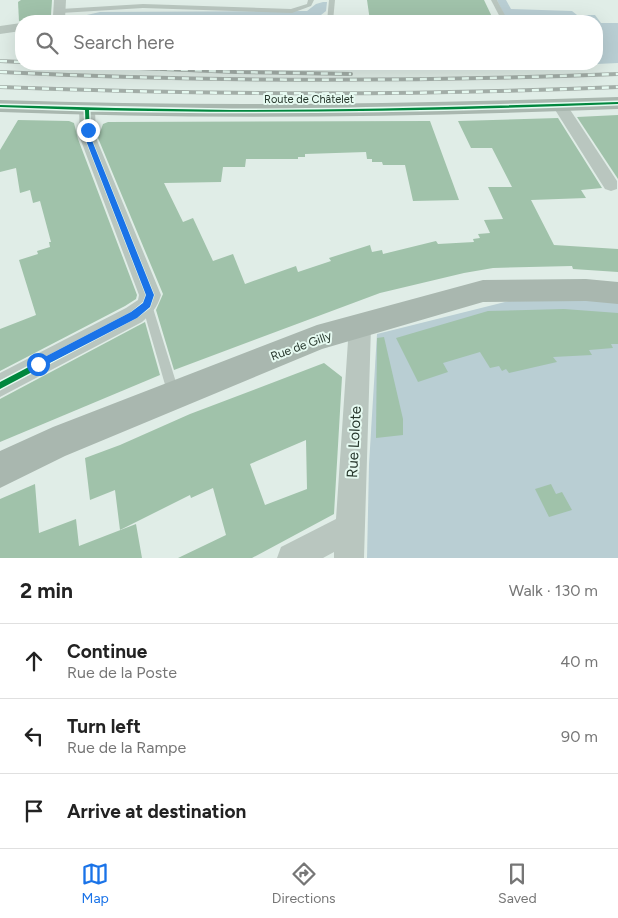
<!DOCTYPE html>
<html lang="en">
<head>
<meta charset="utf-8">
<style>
	body { margin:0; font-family:Figtree,sans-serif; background:#f2f2f2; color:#222 }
	.stop { position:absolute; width:15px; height:15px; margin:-11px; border:4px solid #1a73e8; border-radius:50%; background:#fff }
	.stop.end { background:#1a73e8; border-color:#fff; box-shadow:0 1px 5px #0008 }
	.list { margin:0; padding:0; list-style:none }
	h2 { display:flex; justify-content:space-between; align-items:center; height:65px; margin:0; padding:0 20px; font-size:21px }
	h2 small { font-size:16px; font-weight:400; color:#767676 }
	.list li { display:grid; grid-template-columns:32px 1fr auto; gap:15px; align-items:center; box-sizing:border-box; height:75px; padding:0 20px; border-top:1px solid #e0e0e0 }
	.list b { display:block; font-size:19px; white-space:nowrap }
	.list p { margin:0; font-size:16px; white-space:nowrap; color:#767676 }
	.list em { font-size:16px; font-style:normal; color:#767676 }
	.icon { flex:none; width:28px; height:28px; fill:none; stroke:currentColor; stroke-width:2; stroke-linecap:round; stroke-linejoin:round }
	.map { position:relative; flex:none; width:618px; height:558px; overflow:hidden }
	.search { position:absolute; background:#fff; box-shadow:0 5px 20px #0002; left:15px; right:15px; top:15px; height:55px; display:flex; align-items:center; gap:12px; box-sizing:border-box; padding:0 18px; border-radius:20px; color:#767676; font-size:19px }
	.sheet { height:290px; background:#fff }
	nav { display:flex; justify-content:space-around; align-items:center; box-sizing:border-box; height:70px; border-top:1px solid #e0e0e0; background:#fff; font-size:14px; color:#767676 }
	nav a { display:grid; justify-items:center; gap:2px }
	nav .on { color:#1a73e8 }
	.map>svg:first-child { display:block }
	.green { fill:#b9ced3 }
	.building { fill:#a0c2aa; fill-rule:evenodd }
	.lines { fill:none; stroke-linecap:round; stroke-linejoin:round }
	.service { fill:#b9c6bf; fill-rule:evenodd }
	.minor { fill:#b9c6bf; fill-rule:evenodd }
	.secondary { fill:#a9b7af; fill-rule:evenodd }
	.rail-casing { stroke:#a3aea8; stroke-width:4 }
	.rail { stroke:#e6faf1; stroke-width:2.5; stroke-dasharray:7; stroke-linecap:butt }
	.cycleway-casing { stroke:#e6faf1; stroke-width:3 }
	.cycleway { fill:#00873e; fill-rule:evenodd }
	.route { fill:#1a73e8 }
	.labels { text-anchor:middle; stroke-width:4; stroke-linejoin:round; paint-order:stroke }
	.far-street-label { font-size:11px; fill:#27372c; stroke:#e6faf1 }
	.street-label { font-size:12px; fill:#27372c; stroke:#e6faf1 }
	.near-street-label { font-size:15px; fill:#27372c; stroke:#e6faf1 }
</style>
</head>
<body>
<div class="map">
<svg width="618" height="558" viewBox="0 0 618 558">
	<rect width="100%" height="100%" fill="#e0ede7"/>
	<g class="green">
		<polygon points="497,0 506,0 511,9 572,11 577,15 595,15 601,23 618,23 618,63 597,64 597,21 507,21"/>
		<polygon points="323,2 327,2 326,11 321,15 310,17 234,15 231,20 217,19 216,21 68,21 69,19 100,12 307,11 316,4"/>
		<polygon points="159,64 596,64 504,69 352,70"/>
		<polygon points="618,300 618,558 367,558 369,464 377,334 509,301"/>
	</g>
	<g class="building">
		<polygon points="21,0 52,0 51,15 42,18 19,21 18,2"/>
		<polygon points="367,0 484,0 494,21 370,21"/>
		<polygon points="618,115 618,179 577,117"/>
		<polygon points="558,118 602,188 581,190 586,198 531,200 554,245 618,249 618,272 573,269 572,266 493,268 464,273 380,293 174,370 156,310 163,294 98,138 103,124 108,122 430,121 459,200 413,201 405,165 383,165 382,162 372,162 372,159 367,159 366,152 305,154 305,157 298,157 298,159 246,159 245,167 223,167 221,182 164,183 183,222 193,218 213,261 233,254 245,284 296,266 298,272 331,261 329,258 370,245 372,252 382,250 383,254 436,241 438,244 474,242 473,239 480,238 478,234 490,233 484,220 503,219 488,187 512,187 492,148 471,148 458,121"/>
		<polygon points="18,120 69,121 74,123 78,139 137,295 136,299 125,306 0,371 0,329 36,315 19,260 38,254 37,251 50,247 49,242 51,242 40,201 33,203 30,190 20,193 16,168 0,172 0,150"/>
		<polygon points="564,309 618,313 618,344 611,344 613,348 589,350 592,355 553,357 557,362 509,373 506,369 502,371 499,366 490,368 480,352 443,363 448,372 418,382 396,338 488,311"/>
		<polygon points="145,322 160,375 0,442 0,399"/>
		<polygon points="384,337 403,419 403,435 376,438 377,338"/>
		<path d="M324 363 342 377 334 514 252 558H178L226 535 213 488 191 498 190 495 120 530 115 490 90 500 85 458 120 445 190 414ZM306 440 307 489 265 505 250 464Z"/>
		<polygon points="35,484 39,533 76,519 79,546 136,524 142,558 0,558 0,499"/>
		<polygon points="551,484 556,494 562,492 572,510 549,517 535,489"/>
	</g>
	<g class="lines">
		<g class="service">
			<polygon points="308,0 314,0 311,6 292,13 143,8 61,13 58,11 61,9 143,4 291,9 307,4"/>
			<polygon points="329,0 335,0 333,21 327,21"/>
			<polygon points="491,0 497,0 508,21 502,21"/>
			<polygon points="147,301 151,302 152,305 180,395 178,399 174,400 170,399 168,395 142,305 143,302"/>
		</g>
		<g class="minor">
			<polygon points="54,0 66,0 65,19 64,21 43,21 44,18 53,16"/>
			<polygon points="21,23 21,31 0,34 0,26"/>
			<polygon points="560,100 565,102 617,181 617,189 611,191 605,189 552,105 555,102"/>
			<path d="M87 104 93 106 95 109 96 138 161 295C157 308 152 313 142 322L0 397V373L126 308 138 300 139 295 80 138 79 109 81 106Z"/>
			<polygon points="360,316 368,319 371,326 364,558 334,558 334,552 323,558 277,558 281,547 336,519 349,326 352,319"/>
		</g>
		<g class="secondary">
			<path d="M618 97V109C412 117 206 120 0 112V100C206 107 412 104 618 97Z"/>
			<polygon points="586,279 618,282 618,304 586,301 483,302 322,349 65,456 0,488 0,451 53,427 317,325 483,280"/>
		</g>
		<defs>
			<g id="rail">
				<polyline points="0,61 21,62"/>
				<polyline points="41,64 236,72 351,74"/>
				<path d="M0 72C206 82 412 82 618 74"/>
				<path d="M0 87C206 95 412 96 618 87"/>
			</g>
		</defs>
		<use href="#rail" class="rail-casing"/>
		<use href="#rail" class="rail"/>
		<defs>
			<path id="cycleway" d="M618 102V104C442 111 266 114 89 110L90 138 153 295 149 307 136 317 0 389V382L132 313 144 303 147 295 86 138 85 110 0 107V105C77 107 154 109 231 110 360 110 489 106 618 102Z"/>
		</defs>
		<use href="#cycleway" class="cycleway-casing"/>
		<use href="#cycleway" class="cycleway"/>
	</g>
	<polygon class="route" points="88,128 91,130 91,138 154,295 150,307 137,318 38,369 33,364 35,362 131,312 143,303 146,295 85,138 84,130"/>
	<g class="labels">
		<g class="far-street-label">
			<text x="309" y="103">Route de Châtelet</text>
		</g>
		<g class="street-label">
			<text transform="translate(301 346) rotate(-20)" y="4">Rue de Gilly</text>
		</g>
		<g class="near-street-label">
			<text transform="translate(354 442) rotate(-87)" y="5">Rue Lolote</text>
		</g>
	</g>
</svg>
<div class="stop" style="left:38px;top:364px"></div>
<div class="stop end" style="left:88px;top:130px"></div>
<div class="search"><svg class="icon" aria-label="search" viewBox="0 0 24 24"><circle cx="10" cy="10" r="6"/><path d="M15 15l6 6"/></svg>Search here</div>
</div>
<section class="sheet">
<h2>2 min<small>Walk · 130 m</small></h2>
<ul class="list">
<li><svg class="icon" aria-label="ahead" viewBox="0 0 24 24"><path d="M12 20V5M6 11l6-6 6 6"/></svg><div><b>Continue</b><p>Rue de la Poste</p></div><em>40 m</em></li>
<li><svg class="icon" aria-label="left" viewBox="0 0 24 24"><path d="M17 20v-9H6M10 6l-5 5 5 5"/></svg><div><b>Turn left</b><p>Rue de la Rampe</p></div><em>90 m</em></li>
<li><svg class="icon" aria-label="arrive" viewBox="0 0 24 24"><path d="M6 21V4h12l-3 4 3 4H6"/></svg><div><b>Arrive at destination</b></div></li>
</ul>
</section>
<nav>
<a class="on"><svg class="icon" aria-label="map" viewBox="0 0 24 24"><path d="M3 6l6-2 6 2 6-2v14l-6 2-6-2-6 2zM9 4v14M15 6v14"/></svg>Map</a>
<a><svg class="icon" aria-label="directions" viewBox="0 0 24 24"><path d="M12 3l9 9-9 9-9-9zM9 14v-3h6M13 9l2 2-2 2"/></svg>Directions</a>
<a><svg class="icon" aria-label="saved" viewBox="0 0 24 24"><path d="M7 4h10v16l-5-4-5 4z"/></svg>Saved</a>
</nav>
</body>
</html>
